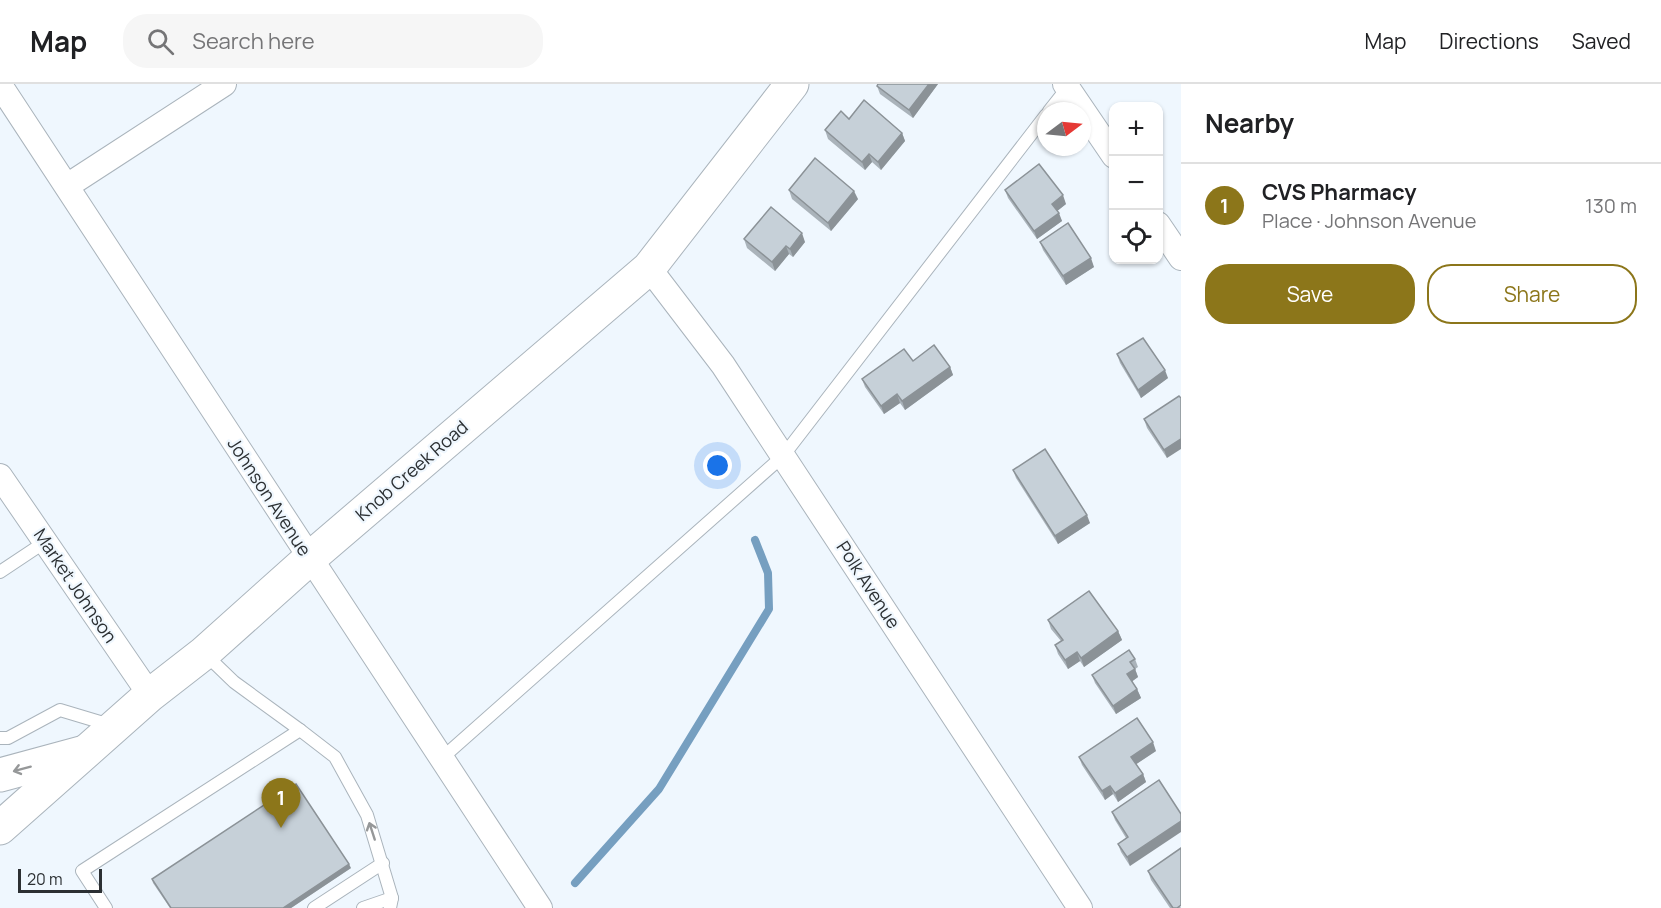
<!DOCTYPE html>
<html lang="en">
<head>
<meta charset="utf-8">
<style>
	body { margin:0; font-family:Manrope,sans-serif; background:#f6f6f6; color:#202124 }
	.controls { position:absolute; right:18px; top:18px; display:grid; overflow:hidden; border-radius:12px; box-shadow:0 2px 4px #0004 }
	.controls button { width:54px; height:54px; display:grid; place-items:center; padding:0; border:0; border-bottom:2px solid #e0e0e0; background:#fff; color:#202124; font:30px sans-serif }
	.compass { position:absolute; left:1037px; top:18px; width:54px; height:54px; border-radius:50%; background:#fff; box-shadow:0 2px 4px #0004; rotate:74deg }
	.scale { position:absolute; left:18px; bottom:15px; width:84px; box-sizing:border-box; padding-left:6px; border:3px solid #2c3033; border-top:0; font-size:16px; line-height:21px; white-space:nowrap; color:#2c3033; -webkit-text-stroke:4px #eff7fe; paint-order:stroke }
	.you { position:absolute; left:718px; top:382px; width:21px; height:21px; margin:-15px; border:4px solid #fff; border-radius:50%; background:#1a73e8; box-shadow:0 0 0 9px #1a73e833 }
	.badge { display:grid; place-items:center; width:39px; height:39px; border-radius:50%; background:#8c761a; color:#fff; font-size:20px; font-weight:700 }
	.pin { position:absolute; translate:-50% -50px; filter:drop-shadow(0 2px 3px #0008) }
	.pin::after { content:''; position:absolute; top:32px; width:21px; height:18px; background:inherit; clip-path:polygon(0 0,100% 0,50% 100%) }
	.list { margin:0; padding:0; list-style:none }
	h2 { display:flex; justify-content:space-between; align-items:center; height:78px; margin:0; padding:0 24px; font-size:26px }
	h2 small { font-size:20px; font-weight:400; color:#757577 }
	.list li { display:grid; grid-template-columns:39px 1fr auto; gap:18px; align-items:center; box-sizing:border-box; height:84px; padding:0 24px; border-top:2px solid #e0e0e0 }
	.list b { display:block; font-size:22px; white-space:nowrap }
	.list p { margin:0; font-size:20px; white-space:nowrap; color:#757577 }
	.list em { font-size:20px; font-style:normal; color:#757577 }
	.actions { display:flex; gap:12px; padding:18px 24px }
	.actions a { flex:1; padding:14px 0; border:2px solid #8c761a; border-radius:24px; text-align:center; font-size:21px; color:#8c761a }
	.actions .main { background:#8c761a; color:#fff }
	.icon { flex:none; width:33px; height:33px; fill:none; stroke:currentColor; stroke-width:2; stroke-linecap:round; stroke-linejoin:round }
	.map { position:relative; flex:none; width:1181px; height:824px; overflow:hidden }
	header { display:flex; align-items:center; gap:36px; box-sizing:border-box; height:84px; padding:0 30px; background:#fff; border-bottom:2px solid #e0e0e0 }
	header strong { font-size:28px }
	nav { display:flex; gap:33px; margin-inline-start:auto; font-size:21px }
	.search { width:420px; height:54px; background:#f6f6f6; display:flex; align-items:center; gap:15px; box-sizing:border-box; padding:0 21px; border-radius:24px; color:#757577; font-size:22px }
	main { display:flex }
	aside { flex:1; background:#fff }
	.map>svg:first-child { display:block }
	.lines { fill:none; stroke-linecap:round; stroke-linejoin:round }
	.stream { stroke:#769fc0; stroke-width:8 }
	.service-casing { stroke:#aab4bc; stroke-width:14 }
	.minor-casing { stroke:#aab4bc; stroke-width:26 }
	.secondary-casing { stroke:#aab4bc; stroke-width:35 }
	.primary-casing { stroke:#aab4bc; stroke-width:35 }
	.service { stroke:#fff; stroke-width:12 }
	.minor { stroke:#fff; stroke-width:24 }
	.secondary { stroke:#fff; stroke-width:33 }
	.primary { stroke:#fff; stroke-width:33 }
	.wall { fill:#aab3ba }
	.shaded-wall { fill:#8b9297 }
	.building { fill:#c6d0d8; stroke:#8b9297; stroke-width:1.5 }
	.oneway { stroke:#969899 }
	.labels { text-anchor:middle; stroke-width:4.5; stroke-linejoin:round; paint-order:stroke }
	.street-label { font-size:18px; fill:#2c3033; stroke:#eff7fe }
</style>
</head>
<body>
<header>
<strong>Map</strong>
<div class="search"><svg class="icon" aria-label="search" viewBox="0 0 24 24"><circle cx="10" cy="10" r="6"/><path d="M15 15l6 6"/></svg>Search here</div>
<nav><a>Map</a><a>Directions</a><a>Saved</a></nav>
</header>
<main>
<div class="map">
<svg width="1181" height="824" viewBox="0 0 1181 824">
	<rect width="100%" height="100%" fill="#eff7fe"/>
	<g class="lines">
		<polyline class="stream" points="575,799 659,705 769,525 768,489 755,456"/>
		<defs>
			<g id="service">
				<polyline points="1049,27 1068,3"/>
				<polyline points="0,488 45,458"/>
				<polyline points="300,646 335,673 367,731 392,814 390,824"/>
				<polyline points="0,654 8,654 60,626 110,641"/>
				<polyline points="441,675 783,372 1046,31"/>
				<polyline points="106,824 82,787 300,646 234,598 205,570"/>
				<polyline points="314,824 383,779"/>
				<polyline points="363,824 392,814"/>
			</g>
			<g id="minor">
				<polyline points="1065,0 1114,72"/>
				<polyline points="0,1 540,824"/>
				<polyline points="67,102 224,0"/>
				<polyline points="1158,140 1181,174"/>
				<polyline points="649,184 723,281 1080,824"/>
				<polyline points="0,392 150,611"/>
			</g>
			<polyline id="secondary" points="0,744 150,611 204,569 309,475 649,184 792,0"/>
			<polyline id="primary" points="0,691 85,668"/>
		</defs>
		<use href="#service" class="service-casing"/>
		<use href="#minor" class="minor-casing"/>
		<use href="#secondary" class="secondary-casing"/>
		<use href="#primary" class="primary-casing"/>
		<use href="#service" class="service"/>
		<use href="#minor" class="minor"/>
		<use href="#secondary" class="secondary"/>
		<use href="#primary" class="primary"/>
	</g>
	<g class="wall">
		<polygon points="938,0 913,34 880,10 877,2"/>
		<polygon points="849,35 902,49 905,57 881,86 872,78 865,86 828,55 825,46"/>
		<polygon points="789,106 858,115 831,147 792,115"/>
		<polygon points="1005,106 1066,120 1057,127 1062,137 1037,155 1008,114"/>
		<polygon points="744,155 805,158 793,173 789,170 775,187 747,164"/>
		<polygon points="1040,158 1094,183 1066,201 1043,166"/>
		<polygon points="1117,270 1168,294 1141,314 1120,279"/>
		<polygon points="913,277 950,283 953,291 905,326 900,319 884,330 865,303 862,295"/>
		<polygon points="1179,312 1167,374 1147,344 1144,335"/>
		<polygon points="1013,386 1090,439 1058,460 1016,394"/>
		<polygon points="1048,536 1118,547 1122,556 1084,583 1080,577 1068,585 1058,570 1055,561 1061,557 1051,545"/>
		<polygon points="1135,575 1138,583 1135,585 1138,593 1132,597 1137,605 1141,614 1116,630 1095,599 1092,591"/>
		<polygon points="1156,667 1136,680 1143,690 1146,698 1118,718 1113,710 1105,716 1082,681 1079,673"/>
		<polygon points="1159,696 1130,782 1121,768 1118,760 1126,754 1115,736 1112,728"/>
		<polygon points="351,784 291,824 170,824 153,799 152,795"/>
		<polygon points="1148,787 1181,824 1170,824 1151,796"/>
	</g>
	<g class="shaded-wall">
		<polygon points="929,0 938,0 913,34 909,26"/>
		<polygon points="902,49 905,57 881,86 878,78"/>
		<polygon points="869,70 872,78 865,86 862,78"/>
		<polygon points="854,107 858,115 831,147 828,139"/>
		<polygon points="1063,111 1066,120 1056,128 1052,120"/>
		<polygon points="1059,129 1062,137 1037,155 1034,147"/>
		<polygon points="802,149 805,158 793,173 790,165"/>
		<polygon points="786,162 789,170 775,187 772,178"/>
		<polygon points="1091,174 1094,183 1066,201 1063,192"/>
		<polygon points="950,283 953,291 905,326 902,317"/>
		<polygon points="1165,286 1168,294 1141,314 1138,306"/>
		<polygon points="897,310 900,319 884,330 881,322"/>
		<polygon points="1181,355 1181,365 1167,374 1164,366"/>
		<polygon points="1087,431 1090,439 1058,460 1055,452"/>
		<polygon points="1118,547 1122,556 1084,583 1081,574"/>
		<polygon points="1077,568 1080,577 1068,585 1065,576"/>
		<polygon points="1135,585 1138,593 1130,599 1127,590"/>
		<polygon points="1137,605 1141,614 1116,630 1113,622"/>
		<polygon points="1153,658 1156,667 1135,681 1131,673"/>
		<polygon points="1143,690 1146,698 1118,718 1115,709"/>
		<polygon points="1110,702 1113,710 1105,716 1102,707"/>
		<polygon points="1181,737 1181,748 1130,782 1127,773"/>
		<polygon points="349,780 351,784 291,824 283,824"/>
	</g>
	<g class="building">
		<polygon points="878,0 929,0 909,26 877,2"/>
		<polygon points="864,16 902,49 878,78 869,70 862,78 825,46 841,27 849,35"/>
		<polygon points="815,74 854,107 828,139 789,106"/>
		<polygon points="1039,80 1063,111 1052,120 1059,129 1034,147 1005,106"/>
		<polygon points="771,123 802,149 790,165 786,162 772,178 744,155"/>
		<polygon points="1068,139 1091,174 1063,192 1040,158"/>
		<polygon points="1143,254 1165,286 1138,306 1117,270"/>
		<polygon points="934,261 950,283 902,317 897,310 881,322 862,295 904,265 913,277"/>
		<polygon points="1179,312 1181,314 1181,355 1164,366 1144,335"/>
		<polygon points="1045,365 1087,431 1055,452 1013,386"/>
		<polygon points="1089,507 1118,547 1081,574 1077,568 1065,576 1055,561 1063,556 1048,536"/>
		<polygon points="1129,566 1135,575 1130,578 1135,585 1127,590 1137,605 1113,622 1092,591"/>
		<polygon points="1137,634 1153,658 1131,673 1143,690 1115,709 1110,702 1102,707 1079,673"/>
		<polygon points="1159,696 1181,730 1181,737 1127,773 1118,760 1128,753 1112,728"/>
		<polygon points="296,700 349,780 283,824 171,824 152,795"/>
		<polygon points="1181,764 1181,821 1177,824 1173,824 1148,787"/>
	</g>
	<defs><path id="oneway-shaft" d="M-6 0H5M1.5-3L5.5 0L1.5 3" fill="none" stroke-width="1.6" stroke-linecap="round" stroke-linejoin="round" transform="scale(1.5)"/></defs>
	<g class="oneway">
		<use href="#oneway-shaft" transform="translate(22 685) rotate(165)"/>
		<use href="#oneway-shaft" transform="translate(372 747) rotate(-108)"/>
	</g>
	<g class="labels">
		<g class="street-label">
			<text transform="translate(412 387) rotate(-41)" y="6">Knob Creek Road</text>
			<text transform="translate(269 413) rotate(57)" y="6">Johnson Avenue</text>
			<text transform="translate(868 501) rotate(57)" y="6">Polk Avenue</text>
			<text transform="translate(75 502) rotate(56)" y="6">Market Johnson</text>
		</g>
	</g>
</svg>
<div class="controls">
<button>+</button>
<button>−</button>
<button><svg class="icon" aria-label="locate" viewBox="0 0 24 24"><circle cx="12" cy="12" r="6"/><path d="M12 2v4M12 18v4M2 12h4M18 12h4"/></svg></button>
</div>
<svg class="compass" viewBox="-18 -18 36 36"><path d="M0-13l5 13h-10z" fill="#e53935"/><path d="M0 13l5-13h-10z" fill="#757577"/></svg>
<div class="scale">20 m</div>
<div class="you"></div>
<div class="pin badge" style="left:281px;top:744px">1</div>
</div>
<aside>
<h2>Nearby<small></small></h2>
<ul class="list">
<li><span class="badge">1</span><div><b>CVS Pharmacy</b><p>Place · Johnson Avenue</p></div><em>130 m</em></li>
</ul>
<div class="actions"><a class="main">Save</a><a>Share</a></div>
</aside>
</main>
</body>
</html>
